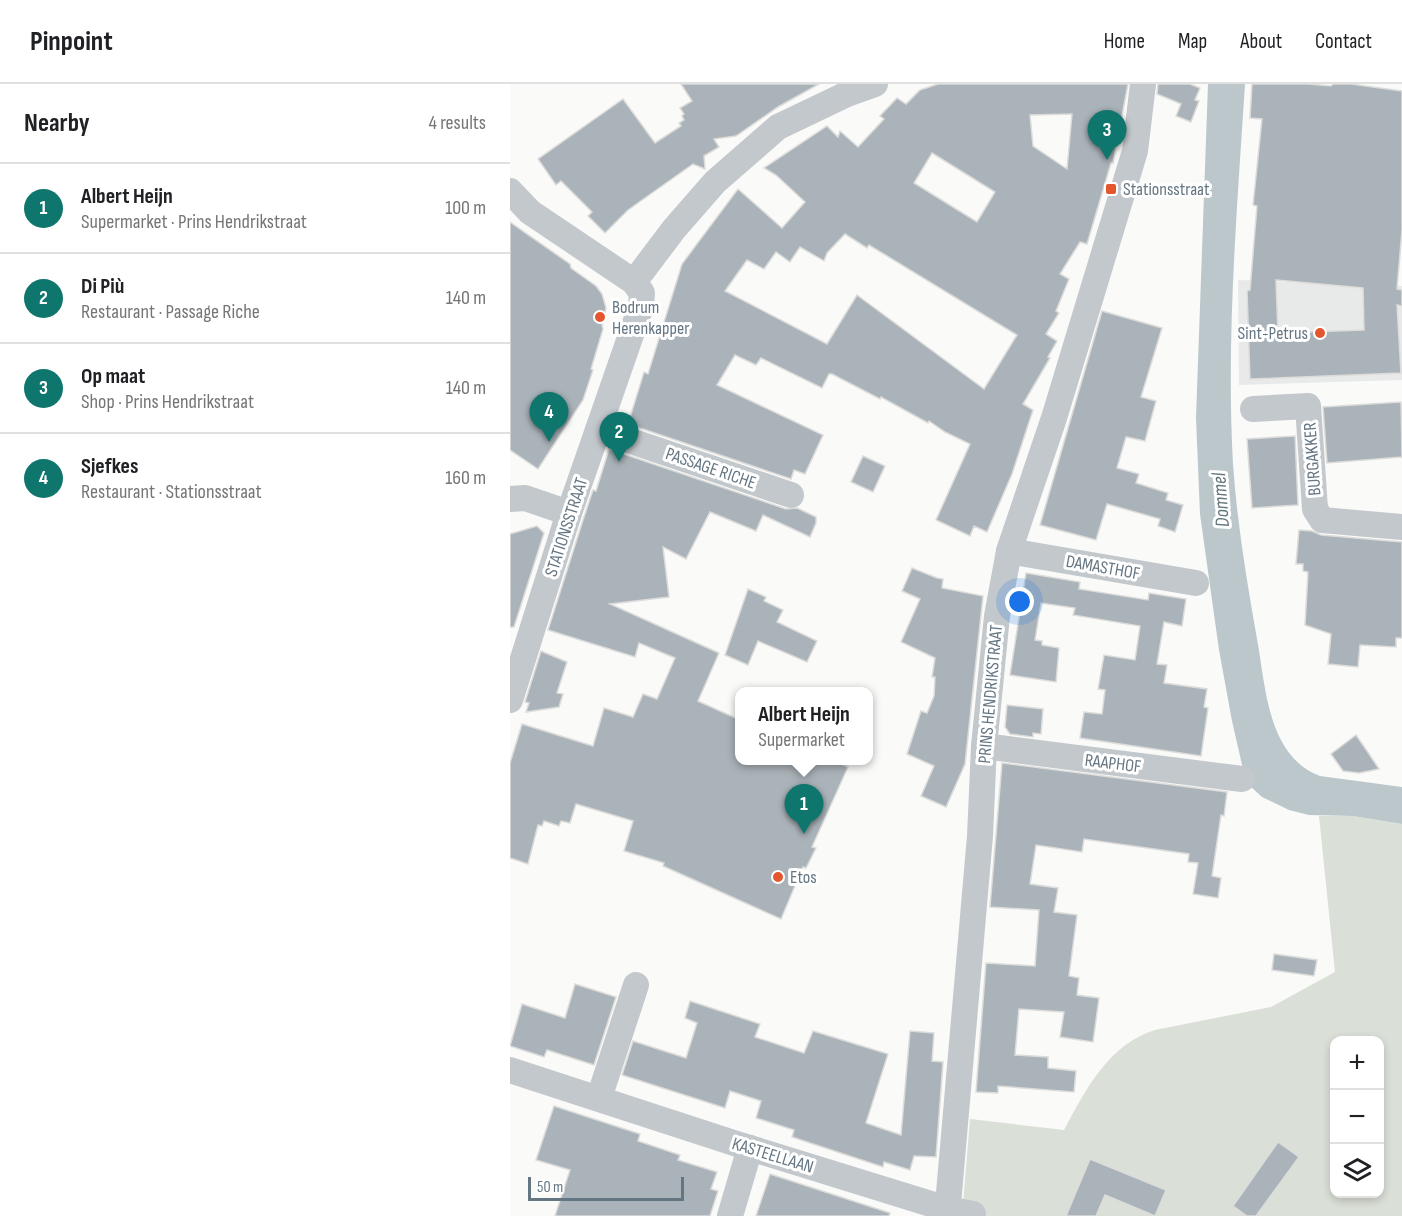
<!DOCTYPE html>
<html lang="en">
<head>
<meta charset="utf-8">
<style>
	body { margin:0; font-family:"Sofia Sans Condensed",sans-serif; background:#f2f2f2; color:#202124 }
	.controls { position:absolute; right:18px; bottom:18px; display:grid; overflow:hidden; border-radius:12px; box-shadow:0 3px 9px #0003 }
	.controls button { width:54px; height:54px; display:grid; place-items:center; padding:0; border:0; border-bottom:2px solid #e0e0e0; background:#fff; color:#202124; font:30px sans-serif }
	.scale { position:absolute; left:18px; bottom:15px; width:156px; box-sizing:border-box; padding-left:6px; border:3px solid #657683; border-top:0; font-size:16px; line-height:21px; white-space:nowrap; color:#657683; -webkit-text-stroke:4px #fff; paint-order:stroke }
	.you { position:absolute; left:510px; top:518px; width:21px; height:21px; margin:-15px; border:4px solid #fff; border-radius:50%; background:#1a73e8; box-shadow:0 0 0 9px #1a73e833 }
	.badge { display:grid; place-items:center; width:39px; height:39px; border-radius:50%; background:#0f766e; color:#fff; font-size:20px; font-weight:700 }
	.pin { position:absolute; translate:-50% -50px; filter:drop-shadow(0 2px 3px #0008) }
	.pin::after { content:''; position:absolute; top:32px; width:21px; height:18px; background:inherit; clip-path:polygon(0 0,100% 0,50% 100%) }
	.popup { position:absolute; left:225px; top:603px; width:138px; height:78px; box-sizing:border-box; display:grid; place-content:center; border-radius:12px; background:#fff; filter:drop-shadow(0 2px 4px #0005); font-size:20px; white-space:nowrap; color:#757577 }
	.popup b { font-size:22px; color:#202124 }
	.popup::after { content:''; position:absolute; left:50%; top:100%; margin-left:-12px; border:12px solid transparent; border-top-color:#fff }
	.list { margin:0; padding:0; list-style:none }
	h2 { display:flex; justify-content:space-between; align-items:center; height:78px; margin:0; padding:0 24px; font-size:26px }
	h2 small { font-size:20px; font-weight:400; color:#757577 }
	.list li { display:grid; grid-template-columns:39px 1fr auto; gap:18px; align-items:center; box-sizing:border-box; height:90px; padding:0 24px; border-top:2px solid #e0e0e0 }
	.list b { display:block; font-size:22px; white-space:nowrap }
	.list p { margin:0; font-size:20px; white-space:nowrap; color:#757577 }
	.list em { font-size:20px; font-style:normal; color:#757577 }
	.icon { flex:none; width:33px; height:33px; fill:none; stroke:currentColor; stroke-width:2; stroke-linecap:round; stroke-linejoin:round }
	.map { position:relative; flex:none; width:892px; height:1132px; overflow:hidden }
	header { display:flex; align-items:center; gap:36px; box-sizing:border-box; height:84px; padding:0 30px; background:#fff; border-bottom:2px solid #e0e0e0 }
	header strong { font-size:28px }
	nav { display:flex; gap:33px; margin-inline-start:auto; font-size:21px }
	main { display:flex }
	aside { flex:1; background:#fff }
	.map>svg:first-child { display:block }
	.built { fill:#e8e9e9 }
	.green { fill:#dadfd7; fill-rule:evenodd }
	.water { fill:#bbc7cb }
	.building { fill:#aab3b9; stroke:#dcdcda; stroke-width:1.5; fill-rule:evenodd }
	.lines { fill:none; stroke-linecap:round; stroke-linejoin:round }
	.minor { stroke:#c3c8cc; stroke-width:26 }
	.poi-dot { fill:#e4572e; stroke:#fff; stroke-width:2 }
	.labels { text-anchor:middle; stroke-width:6; stroke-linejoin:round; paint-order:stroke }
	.poi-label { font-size:18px; fill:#657683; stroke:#fff; text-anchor:start }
	.street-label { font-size:18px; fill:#657683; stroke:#fff }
	.water-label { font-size:20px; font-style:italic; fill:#60757c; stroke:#fff }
</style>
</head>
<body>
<header>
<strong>Pinpoint</strong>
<nav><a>Home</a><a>Map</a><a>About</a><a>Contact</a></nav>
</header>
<main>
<aside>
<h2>Nearby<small>4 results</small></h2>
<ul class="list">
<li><span class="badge">1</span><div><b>Albert Heijn</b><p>Supermarket · Prins Hendrikstraat</p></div><em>100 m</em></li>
<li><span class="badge">2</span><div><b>Di Più</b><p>Restaurant · Passage Riche</p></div><em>140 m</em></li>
<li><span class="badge">3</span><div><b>Op maat</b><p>Shop · Prins Hendrikstraat</p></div><em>140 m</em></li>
<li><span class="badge">4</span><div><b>Sjefkes</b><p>Restaurant · Stationsstraat</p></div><em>160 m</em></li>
</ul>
</aside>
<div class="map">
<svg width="892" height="1132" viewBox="0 0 892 1132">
	<rect width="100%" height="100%" fill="#fafaf8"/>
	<polygon class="built" points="728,196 892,202 892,296 729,301"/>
	<path class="green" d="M809 732H843L892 740V1132H452L460 1035 554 1046C576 1005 599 960 645 946L761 923 825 888ZM824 956H870V1110H824Z"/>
	<path class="water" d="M698 0H735C727 126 716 254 723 380 727 439 737 498 747 555 756 603 757 672 810 692L892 703V740L843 732 799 731 779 726 752 713 740 702 733 685 722 637 709 566 690 430 686 334Z"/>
	<g class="building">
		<polygon points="171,0 309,0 268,23 226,52 204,55 209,63 194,72 195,85 183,80 118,126 95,149 78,132 82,128 51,97 46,101 28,75 113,15 145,59 171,42 169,39 174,36 172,32 174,30 170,24 182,17"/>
		<path d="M428 0H618L603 79H601L577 160 570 158 550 190 559 195 546 227 549 229 536 250 547 257 538 273 540 274 513 320 523 326 502 390 477 448 464 442 460 452 426 436 460 360 435 348 419 337 418 339 371 313 370 315 322 290H319L312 304 251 274 246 281 225 271 207 301 313 351 295 390 284 386 281 395 118 340 134 288 138 290 172 180 228 105 272 144 295 118 266 91 254 84 317 42 328 53 330 47 348 63 374 35 370 32 387 14 396 20 410 6ZM562 30 557 85 523 62 520 31ZM422 69 485 108 467 138 404 99ZM335 150 357 164 359 161 507 251 474 305 347 211 317 260 215 207 237 176 254 185 266 168 280 178 290 163 314 177 317 169Z"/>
		<polygon points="648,0 680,0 690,4 685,16 689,17 681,38 666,32 671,20 647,10"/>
		<path d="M742 0H799L821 2 823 0H841L892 7V146L887 205 892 206V222L887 221 891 289 740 295 737 207 740 206 747 122 743 121 752 35 740 34ZM766 196 853 204 854 246 768 249Z"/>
		<polygon points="0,138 60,180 61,184 86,202 92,210 96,224 92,241 93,245 81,285 83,286 73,316 28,385 0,366"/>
		<polygon points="592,227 652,244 631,313 646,317 635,357 616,353 607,384 629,390 626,399 658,409 656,416 673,421 665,448 648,442 650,435 597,420 586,456 530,441"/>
		<polygon points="891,318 892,373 817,379 813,323"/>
		<polygon points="785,352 788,421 742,424 737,355"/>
		<polygon points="99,365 276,425 287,424 306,433 306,439 300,453 253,431 246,447 200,428 176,475 153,463 159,513 100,520 209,569 188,617 230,636 230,676 322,676 338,683 302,763 306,764 296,784 293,783 271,835 153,782 154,779 114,767 123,737 66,720 60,739 51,737 49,742 34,737 32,742 28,741 18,780 0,774 0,679 12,640 83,662 94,624 123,633 133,610 147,615 165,574 129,559 125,573 38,546 74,433 83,406 86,407"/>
		<polygon points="353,372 375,382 363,408 341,398"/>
		<polygon points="27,442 34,449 4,543 0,543 0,450"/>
		<polygon points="789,446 802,447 811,451 892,458 892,554 886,554 886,563 850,561 848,583 818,580 821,550 795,541 798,488 793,487 793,480 786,480"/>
		<polygon points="402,484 427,494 433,495 432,504 473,512 455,680 436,723 411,712 424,682 397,670 411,627 417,629 424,612 425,593 422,593 425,574 391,558 410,515 392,507"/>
		<polygon points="516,489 570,498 569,505 638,516 639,509 676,515 672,542 654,538 647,580 657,581 654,599 697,605 694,623 698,624 691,672 570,654 574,628 592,630 595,606 588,605 594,571 625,576 630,542 563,531 565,524 531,519 525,556 532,557 532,561 549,564 546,598 500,591"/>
		<polygon points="238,505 256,513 254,517 273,526 267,538 307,557 297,578 248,557 238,581 215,571"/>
		<polygon points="31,567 57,578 47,609 53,610 49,623 16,628 19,619 15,618"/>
		<polygon points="497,621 533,625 531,650 523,649 523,653 500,650 495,643"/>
		<polygon points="846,651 855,664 869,685 849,689 833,687 821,670"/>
		<polygon points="492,679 717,708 714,732 711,731 702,792 711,794 708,814 683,810 688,779 678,778 679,770 574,755 572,768 526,761 520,800 548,804 544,828 567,831 559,892 569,894 567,911 589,914 583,958 550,953 554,928 509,925 505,971 538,973 538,984 566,987 564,1008 488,1002 488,1009 466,1008 476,879 525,882 529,826 480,823"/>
		<polygon points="764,870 807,876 804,892 762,886"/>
		<polygon points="65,900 106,913 84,981 37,966 34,973 0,962 12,920 55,934"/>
		<polygon points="180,917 250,940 245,953 294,969 303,947 378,970 356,1039 391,1051 400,947 424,949 422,977 433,978 426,1073 404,1072 400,1086 374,1078 373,1083 282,1053 284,1046 246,1034 251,1017 220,1007 215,1024 112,991 123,957 176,974 187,939 175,934"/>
		<polygon points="44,1022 130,1050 128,1057 170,1071 168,1076 207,1088 201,1105 208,1107 200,1132 45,1132 60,1086 26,1076"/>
		<polygon points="768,1058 789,1073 746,1132 737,1132 723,1122"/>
		<polygon points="580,1075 656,1106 645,1132 595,1111 586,1132 556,1132"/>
		<polygon points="260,1090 380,1129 379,1132 246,1132"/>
	</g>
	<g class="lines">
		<g class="minor">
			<polyline points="0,107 20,128 124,198 132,209 131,222 59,429 0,616"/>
			<polyline points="124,198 164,145 205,98 268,43 337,10 365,0"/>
			<polyline points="743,325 798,322 805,425 812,436 892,443"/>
			<polyline points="88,346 281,411"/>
			<polyline points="0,415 15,414 59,429"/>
			<polyline points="499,467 686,499"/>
			<polyline points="474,662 732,695"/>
			<polyline points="0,986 227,1060 437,1125 463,1130"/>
			<polyline points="89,1014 126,901"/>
			<polyline points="220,1132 240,1064"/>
			<polyline points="437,1132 470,752 474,662 487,532 499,467 544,334 625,67 633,0"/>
		</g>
	</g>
	<g class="poi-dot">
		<rect x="595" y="99" width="12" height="12" rx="3"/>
		<circle cx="90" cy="233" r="6"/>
		<circle cx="810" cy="249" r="6"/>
		<circle cx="268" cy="793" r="6"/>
	</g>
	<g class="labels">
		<g class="poi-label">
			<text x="613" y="111">Stationsstraat</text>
			<text x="102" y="229">Bodrum<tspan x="102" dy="21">Herenkapper</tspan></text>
			<text x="798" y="255" text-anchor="end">Sint-Petrus</text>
			<text x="280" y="799">Etos</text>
		</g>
		<g class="street-label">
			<text transform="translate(802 375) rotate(-94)" y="6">BURGAKKER</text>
			<text transform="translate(201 384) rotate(19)" y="6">PASSAGE RICHE</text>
			<text transform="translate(56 443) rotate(-72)" y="6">STATIONSSTRAAT</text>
			<text transform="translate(593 483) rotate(10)" y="6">DAMASTHOF</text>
			<text transform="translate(480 610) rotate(-85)" y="6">PRINS HENDRIKSTRAAT</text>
			<text transform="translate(603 679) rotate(7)" y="6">RAAPHOF</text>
			<text transform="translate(263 1071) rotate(17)" y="6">KASTEELLAAN</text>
		</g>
		<g class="water-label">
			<text transform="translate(710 416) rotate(-94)" y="7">Dommel</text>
		</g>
	</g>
</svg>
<div class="controls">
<button>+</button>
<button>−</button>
<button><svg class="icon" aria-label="layers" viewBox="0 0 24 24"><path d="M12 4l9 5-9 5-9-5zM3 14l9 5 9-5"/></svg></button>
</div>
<div class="scale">50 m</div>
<div class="you"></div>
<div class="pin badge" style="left:294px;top:750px">1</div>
<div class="popup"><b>Albert Heijn</b>Supermarket</div>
<div class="pin badge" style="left:109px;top:378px">2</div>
<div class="pin badge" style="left:597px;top:76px">3</div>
<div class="pin badge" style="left:39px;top:358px">4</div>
</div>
</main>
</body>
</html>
